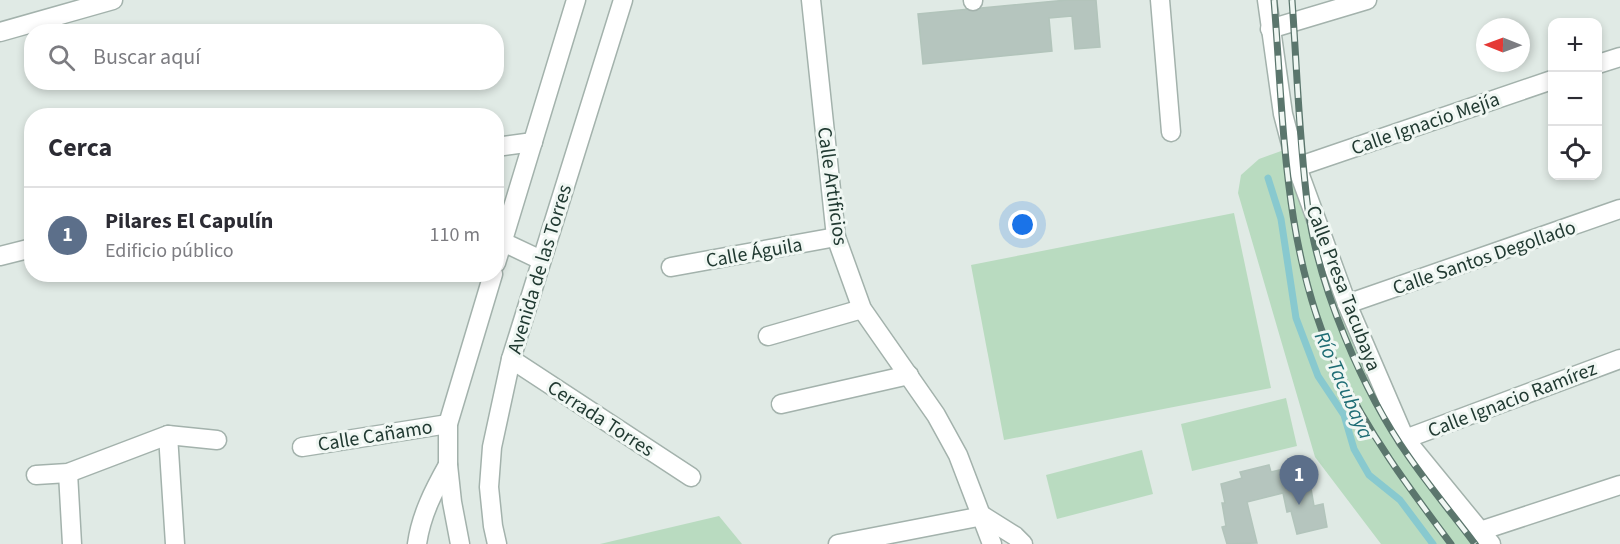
<!DOCTYPE html>
<html lang="es">
<head>
<meta charset="utf-8">
<style>
	body { margin:0; font-family:"Source Sans 3",sans-serif; background:#f7f7f7; color:#2b2b33 }
	.controls { position:absolute; right:18px; top:18px; display:grid; overflow:hidden; border-radius:12px; box-shadow:0 3px 9px #0003 }
	.controls button { width:54px; height:54px; display:grid; place-items:center; padding:0; border:0; border-bottom:2px solid #e1e1e2; background:#fff; color:#2b2b33; font:30px sans-serif }
	.compass { position:absolute; left:1476px; top:18px; width:54px; height:54px; border-radius:50%; background:#fff; box-shadow:0 3px 9px #0003; rotate:271deg }
	.you { position:absolute; left:1023px; top:225px; width:21px; height:21px; margin:-15px; border:4px solid #fff; border-radius:50%; background:#1a73e8; box-shadow:0 0 0 9px #1a73e833 }
	.badge { display:grid; place-items:center; width:39px; height:39px; border-radius:50%; background:#0f766e; color:#fff; font-size:20px; font-weight:700 }
	.pin { position:absolute; translate:-50% -50px; filter:drop-shadow(0 2px 3px #0008) }
	.pin::after { content:''; position:absolute; top:32px; width:21px; height:18px; background:inherit; clip-path:polygon(0 0,100% 0,50% 100%) }
	.list { margin:0; padding:0; list-style:none }
	h2 { display:flex; justify-content:space-between; align-items:center; height:78px; margin:0; padding:0 24px; font-size:26px }
	h2 small { font-size:20px; font-weight:400; color:#7c7c81 }
	.list li { display:grid; grid-template-columns:39px 1fr auto; gap:18px; align-items:center; box-sizing:border-box; height:96px; padding:0 24px; border-top:2px solid #e1e1e2 }
	.list b { display:block; font-size:22px; white-space:nowrap }
	.list p { margin:0; font-size:20px; white-space:nowrap; color:#7c7c81 }
	.list em { font-size:20px; font-style:normal; color:#7c7c81 }
	.icon { flex:none; width:33px; height:33px; fill:none; stroke:currentColor; stroke-width:2; stroke-linecap:round; stroke-linejoin:round }
	.map { position:relative; flex:none; width:1620px; height:544px; overflow:hidden }
	.search { position:absolute; background:#fff; box-shadow:0 3px 9px #0003; left:24px; top:24px; width:480px; height:66px; display:flex; align-items:center; gap:15px; box-sizing:border-box; padding:0 21px; border-radius:24px; color:#7c7c81; font-size:22px }
	.panel { position:absolute; background:#fff; box-shadow:0 3px 9px #0003; left:24px; top:108px; width:480px; height:174px; border-radius:24px }
	.map>svg:first-child { display:block }
	.green { fill:#b9dbc0 }
	.lines { fill:none; stroke-linecap:round; stroke-linejoin:round }
	.stream { stroke:#88c9cf; stroke-width:7 }
	.building { fill:#b5c5be; stroke:#b2c4bb; stroke-width:1.5 }
	.minor-casing { stroke:#a3b2ac; stroke-width:21 }
	.minor { stroke:#fff; stroke-width:18 }
	.rail-casing { stroke:#5b766d; stroke-width:7 }
	.rail { stroke:#f0f7f3; stroke-width:4.5; stroke-dasharray:14; stroke-linecap:butt }
	.labels { text-anchor:middle; stroke-width:6; stroke-linejoin:round; paint-order:stroke }
	.street-label { font-size:20px; fill:#213a32; stroke:#f0f7f3 }
	.water-label { font-size:21px; font-style:italic; fill:#1d6c74; stroke:#f0f7f3 }
</style>
</head>
<body>
<div class="map">
<svg width="1620" height="544" viewBox="0 0 1620 544">
	<rect width="100%" height="100%" fill="#e0eae5"/>
	<g class="green">
		<polygon points="1284,150 1398,442 1489,544 1381,544 1315,457 1238,193 1241,175 1259,159"/>
		<polygon points="1234,213 1271,388 1004,440 971,265"/>
		<polygon points="1286,398 1297,446 1192,471 1181,424"/>
		<polygon points="1142,450 1153,494 1057,519 1046,475"/>
		<polygon points="719,516 742,544 600,544"/>
	</g>
	<g class="lines">
		<polyline class="stream" points="1268,178 1281,219 1296,318 1318,376 1344,415 1354,449 1369,475 1400,500 1433,544"/>
	</g>
	<g class="building">
		<polygon points="1067,0 1096,0 1100,47 1075,49 1072,16 1049,18 1052,51 923,64 918,14"/>
		<polygon points="1269,465 1271,472 1301,465 1306,484 1310,483 1314,506 1323,504 1327,527 1297,534 1291,511 1287,512 1283,493 1247,502 1257,543 1227,544 1222,527 1226,526 1222,503 1225,503 1221,484 1242,478 1240,472"/>
	</g>
	<g class="lines">
		<defs>
			<g id="minor">
				<polyline points="811,0 836,237 862,309 936,415 958,455 992,544"/>
				<polyline points="973,0 973,1"/>
				<polyline points="1160,0 1171,132"/>
				<polyline points="1267,0 1283,114 1297,167 1347,304 1405,439 1491,544"/>
				<polyline points="1270,29 1367,0"/>
				<polyline points="0,32 113,0"/>
				<polyline points="1598,64 1620,57"/>
				<polyline points="496,147 533,142"/>
				<polyline points="1297,167 1552,80"/>
				<polyline points="503,242 541,260"/>
				<polyline points="0,256 32,248"/>
				<polyline points="496,263 576,0"/>
				<polyline points="671,267 836,237"/>
				<polyline points="1347,304 1620,209"/>
				<polyline points="768,336 862,309"/>
				<polyline points="511,359 691,477"/>
				<polyline points="781,404 909,375"/>
				<polyline points="168,435 175,544"/>
				<polyline points="1405,439 1620,359"/>
				<polyline points="302,447 448,424"/>
				<polyline points="68,473 72,544"/>
				<polyline points="36,475 68,473 168,435 217,440"/>
				<polyline points="1480,531 1620,485"/>
				<path d="M417 544C421 515 434 490 448 465"/>
				<polyline points="460,544 452,502 448,465 448,424 493,274"/>
				<polyline points="497,544 493,526 489,487 492,447 511,359 623,0"/>
				<polyline points="838,544 983,516 1015,536 1023,544"/>
			</g>
		</defs>
		<use href="#minor" class="minor-casing"/>
		<use href="#minor" class="minor"/>
		<defs>
			<g id="rail">
				<path d="M1274 0C1284 124 1283 254 1338 369 1368 433 1409 488 1451 544"/>
				<path d="M1292 0C1297 69 1299 140 1308 209 1319 288 1363 392 1409 457 1430 487 1453 515 1475 544"/>
			</g>
		</defs>
		<use href="#rail" class="rail-casing"/>
		<use href="#rail" class="rail"/>
	</g>
	<g class="labels">
		<g class="street-label">
			<text transform="translate(1425 123) rotate(-19)" y="7">Calle Ignacio Mejía</text>
			<text transform="translate(833 186) rotate(82)" y="7">Calle Artificios</text>
			<text transform="translate(754 252) rotate(-10)" y="7">Calle Águila</text>
			<text transform="translate(1484 257) rotate(-19)" y="7">Calle Santos Degollado</text>
			<text transform="translate(539 269) rotate(-73)" y="7">Avenida de las Torres</text>
			<text transform="translate(1344 288) rotate(69)" y="7">Calle Presa Tacubaya</text>
			<text transform="translate(1512 399) rotate(-21)" y="7">Calle Ignacio Ramírez</text>
			<text transform="translate(601 418) rotate(33)" y="7">Cerrada Torres</text>
			<text transform="translate(375 435) rotate(-9)" y="7">Calle Cañamo</text>
		</g>
		<g class="water-label">
			<text transform="translate(1344 385) rotate(66)" y="7">Río Tacubaya</text>
		</g>
	</g>
</svg>
<div class="controls">
<button>+</button>
<button>−</button>
<button><svg class="icon" aria-label="locate" viewBox="0 0 24 24"><circle cx="12" cy="12" r="6"/><path d="M12 2v4M12 18v4M2 12h4M18 12h4"/></svg></button>
</div>
<svg class="compass" viewBox="-18 -18 36 36"><path d="M0-13l5 13h-10z" fill="#e53935"/><path d="M0 13l5-13h-10z" fill="#7c7c81"/></svg>
<div class="you"></div>
<div class="pin badge" style="left:1299px;top:505px;background:#5c6f8a">1</div>
<div class="search"><svg class="icon" aria-label="search" viewBox="0 0 24 24"><circle cx="10" cy="10" r="6"/><path d="M15 15l6 6"/></svg>Buscar aquí</div>
<section class="panel">
<h2>Cerca<small></small></h2>
<ul class="list">
<li><span class="badge" style="background:#5c6f8a">1</span><div><b>Pilares El Capulín</b><p>Edificio público</p></div><em>110 m</em></li>
</ul>
</section>
</div>
</body>
</html>
